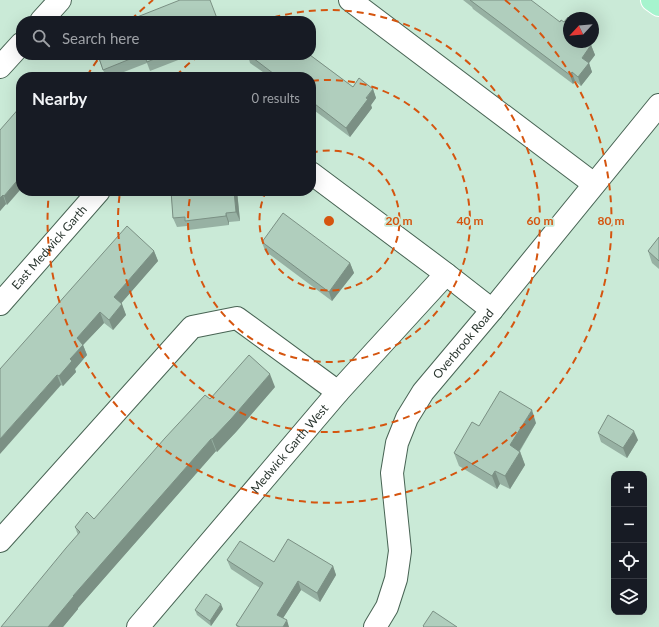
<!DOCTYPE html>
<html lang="en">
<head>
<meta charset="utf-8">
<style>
	body { margin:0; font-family:Lato,sans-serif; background:#20242c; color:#f1f3f6 }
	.controls { position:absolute; right:12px; bottom:12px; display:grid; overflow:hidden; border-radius:8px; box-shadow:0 4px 16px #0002 }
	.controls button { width:36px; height:36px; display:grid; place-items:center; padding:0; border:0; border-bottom:1px solid #363941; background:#171b24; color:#f1f3f6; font:20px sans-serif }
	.compass { position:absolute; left:563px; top:12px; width:36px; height:36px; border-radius:50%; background:#171b24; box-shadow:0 4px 16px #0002; rotate:244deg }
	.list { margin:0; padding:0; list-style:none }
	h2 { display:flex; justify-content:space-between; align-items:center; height:52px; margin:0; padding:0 16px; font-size:17px }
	h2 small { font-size:13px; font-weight:400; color:#9ea1a6 }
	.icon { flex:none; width:22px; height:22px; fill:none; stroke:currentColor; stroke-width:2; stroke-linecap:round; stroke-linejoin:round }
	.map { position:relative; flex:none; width:659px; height:627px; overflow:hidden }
	.search { position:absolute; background:#171b24; box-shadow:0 4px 16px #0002; left:16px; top:16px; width:300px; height:44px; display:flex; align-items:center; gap:10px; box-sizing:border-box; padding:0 14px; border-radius:16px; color:#9ea1a6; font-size:15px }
	.panel { position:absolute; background:#171b24; box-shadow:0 4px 16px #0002; left:16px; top:72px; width:300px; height:124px; border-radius:16px }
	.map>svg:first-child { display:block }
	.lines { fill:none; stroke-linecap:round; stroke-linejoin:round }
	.minor-casing { stroke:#486454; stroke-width:24 }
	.major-casing { stroke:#fff; stroke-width:24 }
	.minor { stroke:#fff; stroke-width:22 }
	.major { stroke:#a6f4ce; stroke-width:22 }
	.wall { fill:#97b1a3 }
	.shaded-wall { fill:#7b9084 }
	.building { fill:#b0cebd; stroke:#7b9084 }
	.ring { fill:none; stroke:#d5550f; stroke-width:2; stroke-dasharray:7 5 }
	.labels { text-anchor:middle; stroke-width:3.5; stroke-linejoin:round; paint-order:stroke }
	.street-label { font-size:12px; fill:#29352e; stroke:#caead7 }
	.centre { fill:#d5550f; stroke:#caead7; stroke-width:2 }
	.ring-label { font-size:12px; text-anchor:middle; font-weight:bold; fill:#d5550f; stroke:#caead7; stroke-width:3.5; stroke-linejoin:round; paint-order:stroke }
</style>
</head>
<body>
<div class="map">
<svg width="659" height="627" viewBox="0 0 659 627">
	<rect width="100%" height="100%" fill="#caead7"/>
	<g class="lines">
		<defs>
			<g id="minor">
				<polyline points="350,0 594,184"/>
				<polyline points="41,21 60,0"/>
				<polyline points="0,67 21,44"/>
				<polyline points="311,173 446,274 492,310"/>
				<path id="s1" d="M0 304 99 191"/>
				<polyline points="0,541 192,327 237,318 338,392"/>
				<path id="s2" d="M138 627 338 392 446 274"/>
				<path id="s3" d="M375 627 387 607 396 579 400 551 392 473 397 443 407 418 423 392 492 310 659 105"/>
			</g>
			<polyline id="major" points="652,0 659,5"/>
		</defs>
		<use href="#minor" class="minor-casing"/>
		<use href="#major" class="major-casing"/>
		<use href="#minor" class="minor"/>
		<use href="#major" class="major"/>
	</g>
	<g class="wall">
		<polygon points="463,0 531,0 569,42 593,42 591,45 595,55 589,63 592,72 581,86 575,81 573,84 473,9 472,7"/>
		<polygon points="97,55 191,55 150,71 147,63 111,77 106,77"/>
		<polygon points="248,55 310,55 353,87 373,89 376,98 371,105 372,108 350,137 311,108 311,77 270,77 250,63"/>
		<polygon points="0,130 7,205 6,204 0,211"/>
		<polygon points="171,191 237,191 240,221 229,222 229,225 188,230 187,226 177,227 173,218"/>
		<polygon points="659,237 659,269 652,263 648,251"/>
		<polygon points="262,242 350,263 354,273 332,301 265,251"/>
		<polygon points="154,251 158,261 121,303 126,315 113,330 104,323 83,345 87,355 75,369 76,372 63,386 61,385 0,369"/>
		<polygon points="275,387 236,432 217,452 216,451 78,608 78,609 63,627 1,627 78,535 75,527 94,519 210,399"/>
		<polygon points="536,423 520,451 525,465 510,489 500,484 497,489 459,466 454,453 479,426"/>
		<polygon points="598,433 638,440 627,458 601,442"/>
		<polygon points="227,560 274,562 333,566 336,575 320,602 301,590 283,618 289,627 237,627 236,625 260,588 231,569"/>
		<polygon points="223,609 211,626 197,615 195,610"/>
	</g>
	<g class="shaded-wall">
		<polygon points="587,42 593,42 590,46 591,45 595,55 589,63 592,72 581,86 578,77"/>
		<polygon points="572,72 575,81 573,84 570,75"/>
		<polygon points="373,89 376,98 371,105 372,108 350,137 346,128"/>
		<polygon points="21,176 21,189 7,205 4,196"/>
		<polygon points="234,191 237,191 240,221 236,212"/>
		<polygon points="3,195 6,204 0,211 0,198"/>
		<polygon points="226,213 229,222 229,225 226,216"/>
		<polygon points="154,251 158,261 118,307 114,297"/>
		<polygon points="350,263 354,273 332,301 329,292"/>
		<polygon points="122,304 126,315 113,330 109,320"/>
		<polygon points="100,312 104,323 83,345 87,355 75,369 76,372 63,386 59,376 70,359 77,338"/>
		<polygon points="270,374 275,387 236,432 217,452 212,439"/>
		<polygon points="57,375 61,385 0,454 0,439"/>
		<polygon points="532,410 536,423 515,458 510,445"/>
		<polygon points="634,431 638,440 627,458 623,448"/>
		<polygon points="211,439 216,451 78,608 78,609 63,627 48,627 73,596"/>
		<polygon points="520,452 525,465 510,489 505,476"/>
		<polygon points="495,471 500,484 497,489 492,476"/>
		<polygon points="333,566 336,575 320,602 317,593"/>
		<polygon points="298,581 301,590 280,623 277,615"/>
		<polygon points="221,604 223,609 211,626 210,621"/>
		<polygon points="287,620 289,627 283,627"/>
	</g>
	<g class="building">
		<polygon points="180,0 210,0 218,21 127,21"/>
		<polygon points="470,0 531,0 560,22 561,20 564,22 568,17 569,18 569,42 587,42 591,45 582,58 589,63 578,77 572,72 570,75"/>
		<polygon points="98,55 140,55 103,70"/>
		<polygon points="144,55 164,55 147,62"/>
		<polygon points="249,55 310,55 353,87 359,78 373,89 366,98 368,99 346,128 311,101 311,77 278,77"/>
		<polygon points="21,106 21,176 4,196 3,195 0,198 0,130"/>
		<polygon points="171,191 234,191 236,212 226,213 226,216 185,221 185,217 173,218"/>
		<polygon points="283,213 350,263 329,292 262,242"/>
		<polygon points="127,226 154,251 114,297 122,304 109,320 100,312 77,338 83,345 70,359 72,361 59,376 57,375 0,439 0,369"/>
		<polygon points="659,237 659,261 648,251"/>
		<polygon points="249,355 270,374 231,419 212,439 211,439 73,596 74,596 48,627 1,627 66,548 80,532 75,527 87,512 94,519 165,438 205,395 210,399"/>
		<polygon points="500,391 532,410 510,445 520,452 505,476 495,471 492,476 454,453 472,422 479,426"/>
		<polygon points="608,415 634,431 623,448 598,433"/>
		<polygon points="288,539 333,566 317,593 298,581 277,615 287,620 283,627 240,627 236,625 263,583 227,560 240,541 274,562"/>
		<polygon points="206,594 221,604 210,621 195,610"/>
		<polygon points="433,611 457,627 424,627 423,626"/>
	</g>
	<g class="ring">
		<path d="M311 153A70 70 0 1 1 266 191"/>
		<path d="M312 81A141 141 0 1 1 191 192"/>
		<path d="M176 76A211 211 0 0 1 198 56M262 21A211 211 0 1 1 120 192"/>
		<path d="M87 76A282 282 0 0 1 101 55M131 20A282 282 0 0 1 153 0M505 0A282 282 0 1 1 49 192"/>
	</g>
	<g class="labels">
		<g class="street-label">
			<text dy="4" stroke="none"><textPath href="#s1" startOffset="75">East Medwick Garth</textPath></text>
			<text dy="4" stroke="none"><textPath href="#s3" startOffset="310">Overbrook Road</textPath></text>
			<text dy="4" stroke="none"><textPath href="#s2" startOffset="234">Medwick Garth West</textPath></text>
		</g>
	</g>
	<circle cx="329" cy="221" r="6" class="centre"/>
	<g class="ring-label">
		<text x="399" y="225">20 m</text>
		<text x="470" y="225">40 m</text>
		<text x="540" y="225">60 m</text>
		<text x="611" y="225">80 m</text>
	</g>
</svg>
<div class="controls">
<button>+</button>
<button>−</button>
<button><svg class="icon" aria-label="locate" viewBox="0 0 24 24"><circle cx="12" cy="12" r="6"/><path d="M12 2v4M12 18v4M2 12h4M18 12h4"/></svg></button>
<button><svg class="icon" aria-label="layers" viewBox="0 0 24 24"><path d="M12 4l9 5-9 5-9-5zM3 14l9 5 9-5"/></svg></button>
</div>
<svg class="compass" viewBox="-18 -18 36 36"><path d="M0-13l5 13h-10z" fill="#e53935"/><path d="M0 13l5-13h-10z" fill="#9ea1a6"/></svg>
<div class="search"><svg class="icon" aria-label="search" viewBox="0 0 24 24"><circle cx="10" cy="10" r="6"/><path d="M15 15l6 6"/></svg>Search here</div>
<section class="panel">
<h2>Nearby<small>0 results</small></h2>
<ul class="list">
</ul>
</section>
</div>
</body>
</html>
